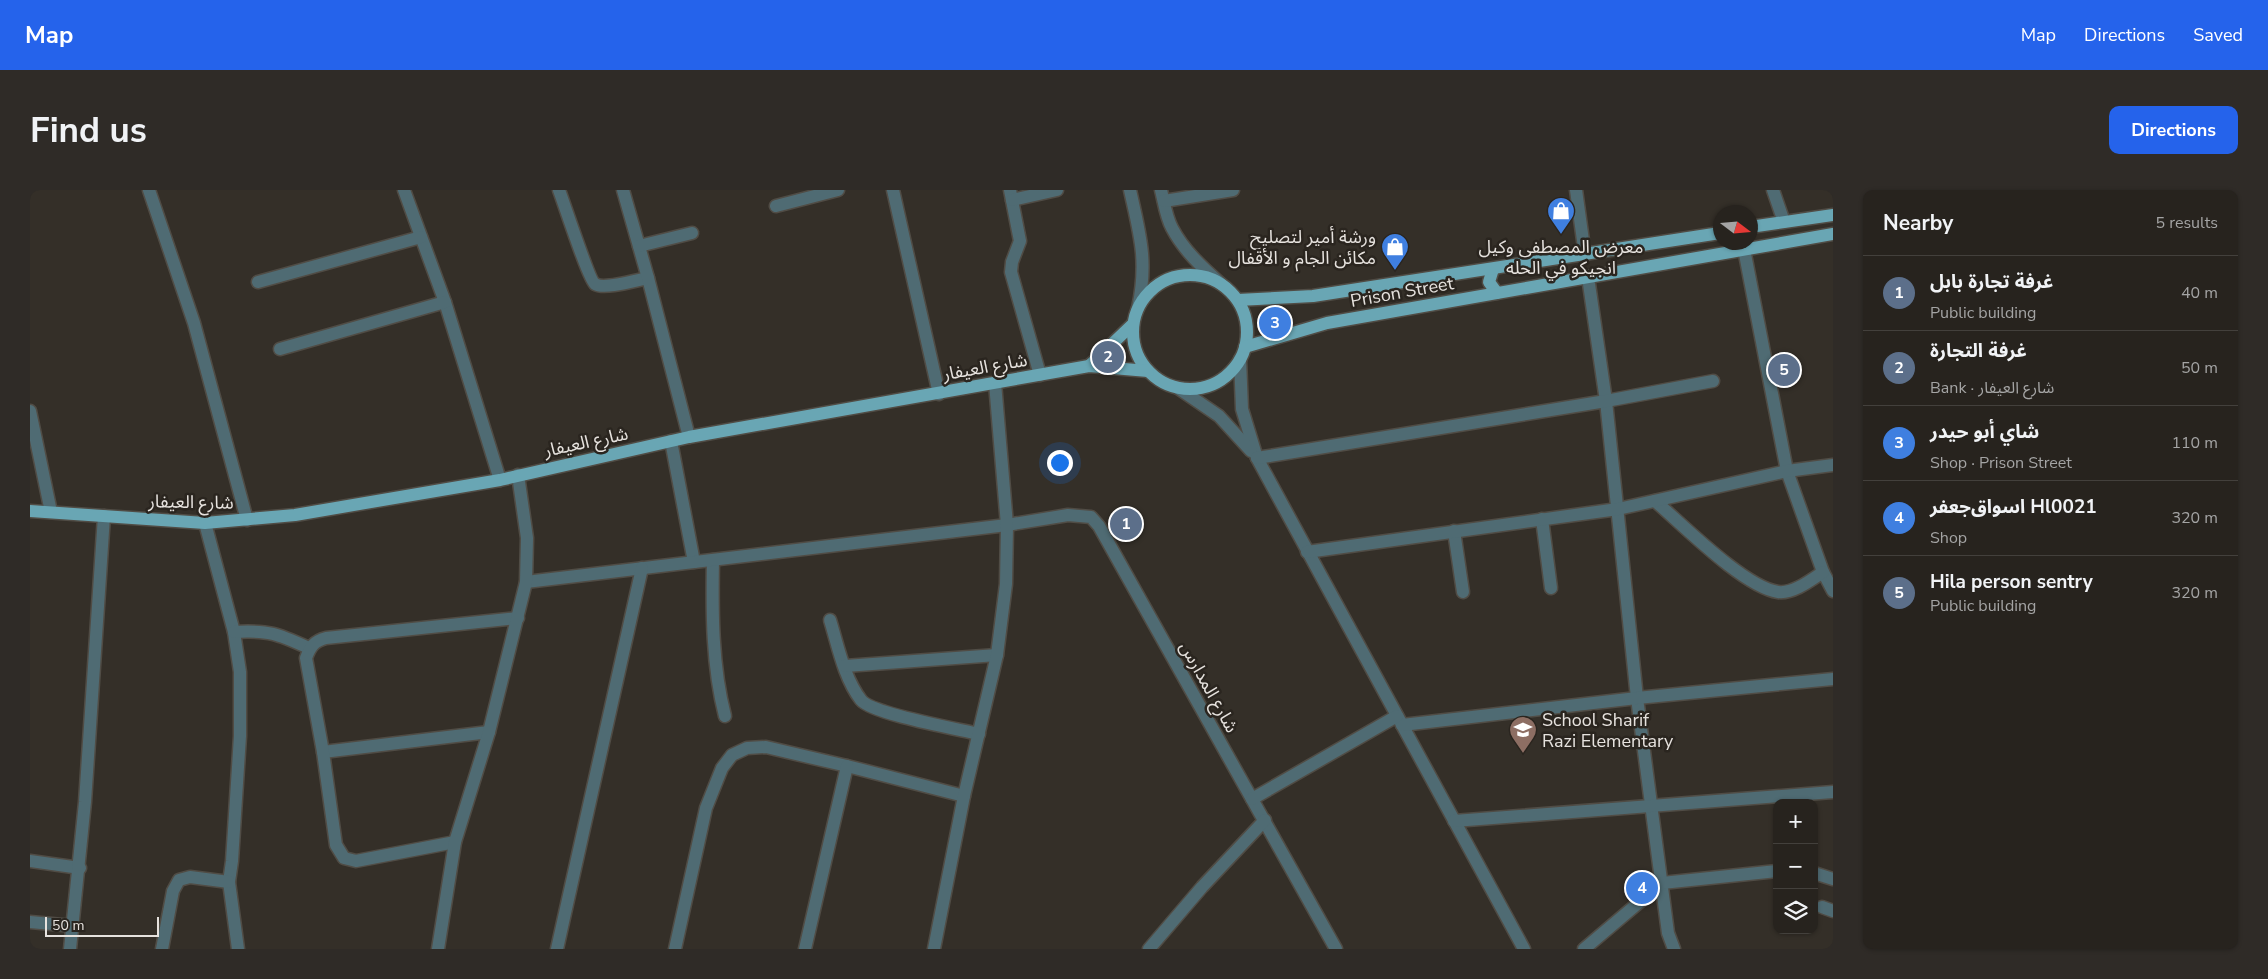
<!DOCTYPE html>
<html lang="en">
<head>
<meta charset="utf-8">
<style>
	body { margin:0; font-family:"Nunito Sans","Noto Sans Arabic",sans-serif; background:#2f2b27; color:#f1f3f6 }
	.controls { position:absolute; right:15px; bottom:15px; display:grid; overflow:hidden; border-radius:10px; box-shadow:0 1px 4px #0004 }
	.controls button { width:45px; height:45px; display:grid; place-items:center; padding:0; border:0; border-bottom:1px solid #43403c; background:#27231e; color:#f1f3f6; font:25px sans-serif }
	.compass { position:absolute; left:1683px; top:15px; width:45px; height:45px; border-radius:50%; background:#27231e; box-shadow:0 1px 4px #0004; rotate:106deg }
	.scale { position:absolute; left:15px; bottom:12px; width:114px; box-sizing:border-box; padding-left:5px; border:2px solid #e6e2de; border-top:0; font-size:14px; line-height:18px; white-space:nowrap; color:#e6e2de; -webkit-text-stroke:4px #2a251f; paint-order:stroke }
	.you { position:absolute; left:1029px; top:272px; width:18px; height:18px; margin:-12px; border:4px solid #fff; border-radius:50%; background:#1a73e8; box-shadow:0 0 0 8px #1a73e833 }
	.badge { display:grid; place-items:center; width:32px; height:32px; border-radius:50%; background:#2563eb; color:#fff; font-size:16px; font-weight:700 }
	.pin { position:absolute; translate:-50% -50%; border:2px solid #fff; box-shadow:0 1px 5px #0006 }
	.list { margin:0; padding:0; list-style:none }
	h2 { display:flex; justify-content:space-between; align-items:center; height:65px; margin:0; padding:0 20px; font-size:21px }
	h2 small { font-size:16px; font-weight:400; color:#a4a4a4 }
	.list li { display:grid; grid-template-columns:32px 1fr auto; gap:15px; align-items:center; box-sizing:border-box; height:75px; padding:0 20px; border-top:1px solid #43403c }
	.list b { display:block; font-size:19px; white-space:nowrap }
	.list p { margin:0; font-size:16px; white-space:nowrap; color:#a4a4a4 }
	.list em { font-size:16px; font-style:normal; color:#a4a4a4 }
	.icon { flex:none; width:28px; height:28px; fill:none; stroke:currentColor; stroke-width:2; stroke-linecap:round; stroke-linejoin:round }
	.map { position:relative; flex:none; width:1803px; height:759px; overflow:hidden; border-radius:10px }
	header { display:flex; align-items:center; gap:30px; box-sizing:border-box; height:70px; padding:0 25px; background:#2563eb; color:#fff }
	header strong { font-size:24px }
	nav { display:flex; gap:28px; margin-inline-start:auto; font-size:18px }
	.intro { display:flex; align-items:center; justify-content:space-between; box-sizing:border-box; height:120px; padding:0 30px }
	h1 { margin:0; font-size:35px }
	.button { padding:12px 22px; border-radius:10px; background:#2563eb; color:#fff; font-size:18px; font-weight:700 }
	main { display:flex; gap:30px; padding:0 30px }
	aside { flex:1; background:#27231e; border-radius:10px; box-shadow:0 1px 4px #0004 }
	.map>svg:first-child { display:block }
	.lines { fill:none; stroke-linecap:round; stroke-linejoin:round }
	.minor-casing { stroke:#504c45; stroke-width:15 }
	.major-casing { stroke:#504c45; stroke-width:15 }
	.minor { stroke:#4f6b73; stroke-width:12 }
	.major { stroke:#69a6b4; stroke-width:12 }
	.labels { text-anchor:middle; stroke-width:5; stroke-linejoin:round; paint-order:stroke }
	.poi-label { font-size:18px; fill:#e6e2de; stroke:#2a251f; text-anchor:end }
	.street-label { font-size:18px; fill:#e6e2de; stroke:#2a251f }
</style>
</head>
<body>
<header>
<strong>Map</strong>
<nav><a>Map</a><a>Directions</a><a>Saved</a></nav>
</header>
<div class="intro"><h1>Find us</h1><a class="button">Directions</a></div>
<main>
<div class="map">
<svg width="1803" height="759" viewBox="0 0 1803 759">
	<rect width="100%" height="100%" fill="#342f28"/>
	<g class="lines">
		<defs>
			<g id="minor">
				<polyline points="119,0 164,133 217,330"/>
				<polyline points="374,0 415,112 470,290"/>
				<path d="M529 0C534 13 559 90 565 94 574 100 607 90 618 88"/>
				<polyline points="593,0 618,88 659,247"/>
				<polyline points="863,0 909,204"/>
				<polyline points="980,0 990,51 982,72 981,82 1010,185"/>
				<path d="M1100 0C1110 45 1118 71 1108 118"/>
				<path d="M1131 0C1134 12 1136 27 1142 38 1154 61 1173 78 1191 94"/>
				<polyline points="1546,0 1555,65"/>
				<polyline points="1743,0 1754,32"/>
				<polyline points="982,10 1027,0"/>
				<polyline points="1134,11 1203,0"/>
				<polyline points="746,16 808,0"/>
				<polyline points="609,56 662,43"/>
				<polyline points="1714,59 1757,281 1793,382 1803,401"/>
				<polyline points="1558,87 1576,211 1607,508 1638,743 1644,759"/>
				<polyline points="228,92 391,47"/>
				<polyline points="250,159 415,112"/>
				<polyline points="1210,169 1212,219 1227,268 1494,759"/>
				<polyline points="1148,198 1189,226 1221,261"/>
				<polyline points="0,221 21,322"/>
				<polyline points="641,251 664,372"/>
				<polyline points="1227,268 1576,211 1683,191"/>
				<path d="M1625 311C1653 335 1714 397 1748 402 1763 404 1781 390 1793 382"/>
				<polyline points="1512,329 1521,398"/>
				<polyline points="175,333 204,442 210,482 210,546 202,671 199,692 208,759"/>
				<polyline points="1424,341 1433,402"/>
				<polyline points="1277,362 1588,319 1757,281 1803,275"/>
				<path d="M683 370C682 422 682 476 695 526"/>
				<polyline points="496,392 977,335 1038,325 1061,327 1069,336 1306,759"/>
				<path d="M800 430C808 456 814 488 831 510 842 524 928 539 949 544"/>
				<path d="M204 442C240 440 248 444 279 458"/>
				<polyline points="815,476 967,465"/>
				<polyline points="1372,535 1607,508 1803,489"/>
				<polyline points="293,562 459,542"/>
				<polyline points="1222,609 1367,526"/>
				<polyline points="1424,631 1803,602"/>
				<path d="M425 652 326 671 314 668 306 655 293 562 276 468C280 457 284 451 296 448L488 428"/>
				<polyline points="0,671 50,678"/>
				<polyline points="1784,683 1803,689"/>
				<polyline points="1792,717 1803,721"/>
				<polyline points="0,732 43,736"/>
				<polyline points="40,759 55,612 74,326"/>
				<polyline points="132,759 143,701 149,690 160,687 199,692"/>
				<polyline points="408,759 425,652 459,542 496,392 497,348 488,285"/>
				<polyline points="527,759 612,378"/>
				<polyline points="645,759 676,618 692,578 702,565 717,558 736,557 817,576 934,606"/>
				<polyline points="775,759 817,576"/>
				<polyline points="904,759 934,606 967,465 976,394 977,335 965,193"/>
				<polyline points="1119,759 1172,697 1235,630"/>
				<polyline points="1554,759 1632,693 1747,681"/>
			</g>
			<g id="major">
				<polyline points="1720,37 1803,25"/>
				<polyline points="1463,79 1459,92 1467,103"/>
				<circle cx="1160" cy="142" r="57"/>
				<polyline points="1208,110 1283,106 1690,43"/>
				<polyline points="1215,157 1297,133 1803,44"/>
				<polyline points="1059,176 1103,134"/>
				<polyline points="0,321 175,333 265,325 470,290 659,247 1059,176 1118,181"/>
			</g>
		</defs>
		<use href="#minor" class="minor-casing"/>
		<use href="#major" class="major-casing"/>
		<use href="#minor" class="minor"/>
		<use href="#major" class="major"/>
	</g>
	<defs>
		<symbol id="shop-pin" viewBox="-11 -11 22 30"><path d="M0 17L-7.5 6A9.5 9.5 0 1 1 7.5 6Z" fill="#3f7fe0" stroke="#2a251f"/><path d="M-5-2.5h2.3a2.7 3.5 0 0 1 5.4 0H5L5.5 6h-11ZM-1.5-2.5h3a1.5 2.3 0 0 0-3 0Z" fill="#fff"/></symbol>
		<symbol id="school-pin" viewBox="-11 -11 22 30"><path d="M0 17L-7.5 6A9.5 9.5 0 1 1 7.5 6Z" fill="#8d6e63" stroke="#2a251f"/><path d="M0-5L7-2L0 1L-7-2ZM-4 1L0 2.5L4 1V4Q0 6-4 4Z" fill="#fff"/></symbol>
	</defs>
	<g fill-rule="evenodd">
		<use href="#shop-pin" x="1515" y="5" width="32" height="43"/>
		<use href="#shop-pin" x="1349" y="41" width="32" height="43"/>
		<use href="#school-pin" x="1477" y="524" width="32" height="43"/>
	</g>
	<g class="labels">
		<g class="poi-label">
			<text x="1346" y="53">ورشة أمير لتصليح<tspan x="1346" dy="21">مكائن الجام و الأقفال</tspan></text>
			<text x="1531" y="63" text-anchor="middle">معرض المصطفى وكيل<tspan x="1531" dy="21">انجيكو في الحله</tspan></text>
			<text x="1512" y="536" text-anchor="start">School Sharif<tspan x="1512" dy="21">Razi Elementary</tspan></text>
		</g>
		<g class="street-label">
			<text transform="translate(1372 102) rotate(-10)" y="6">Prison Street</text>
			<text transform="translate(955 177) rotate(-10)" y="6">شارع العيفار</text>
			<text transform="translate(556 252) rotate(-12)" y="6">شارع العيفار</text>
			<text transform="translate(161 312) rotate(1)" y="6">شارع العيفار</text>
			<text transform="translate(1179 497) rotate(61)" y="6">شارع المدارس</text>
		</g>
	</g>
</svg>
<div class="controls">
<button>+</button>
<button>−</button>
<button><svg class="icon" aria-label="layers" viewBox="0 0 24 24"><path d="M12 4l9 5-9 5-9-5zM3 14l9 5 9-5"/></svg></button>
</div>
<svg class="compass" viewBox="-18 -18 36 36"><path d="M0-13l5 13h-10z" fill="#e53935"/><path d="M0 13l5-13h-10z" fill="#a4a4a4"/></svg>
<div class="scale">50 m</div>
<div class="you"></div>
<div class="pin badge" style="left:1096px;top:334px;background:#5c6f8a">1</div>
<div class="pin badge" style="left:1078px;top:167px;background:#5c6f8a">2</div>
<div class="pin badge" style="left:1245px;top:133px;background:#3f7fe0">3</div>
<div class="pin badge" style="left:1612px;top:698px;background:#3f7fe0">4</div>
<div class="pin badge" style="left:1754px;top:180px;background:#5c6f8a">5</div>
</div>
<aside>
<h2>Nearby<small>5 results</small></h2>
<ul class="list">
<li><span class="badge" style="background:#5c6f8a">1</span><div><b>غرفة تجارة بابل</b><p>Public building</p></div><em>40 m</em></li>
<li><span class="badge" style="background:#5c6f8a">2</span><div><b>غرفة التجارة</b><p>Bank · شارع العيفار</p></div><em>50 m</em></li>
<li><span class="badge" style="background:#3f7fe0">3</span><div><b>شاي أبو حيدر</b><p>Shop · Prison Street</p></div><em>110 m</em></li>
<li><span class="badge" style="background:#3f7fe0">4</span><div><b>اسواق‌جعفر Hl0021</b><p>Shop</p></div><em>320 m</em></li>
<li><span class="badge" style="background:#5c6f8a">5</span><div><b>Hila person sentry</b><p>Public building</p></div><em>320 m</em></li>
</ul>
</aside>
</main>
</body>
</html>
